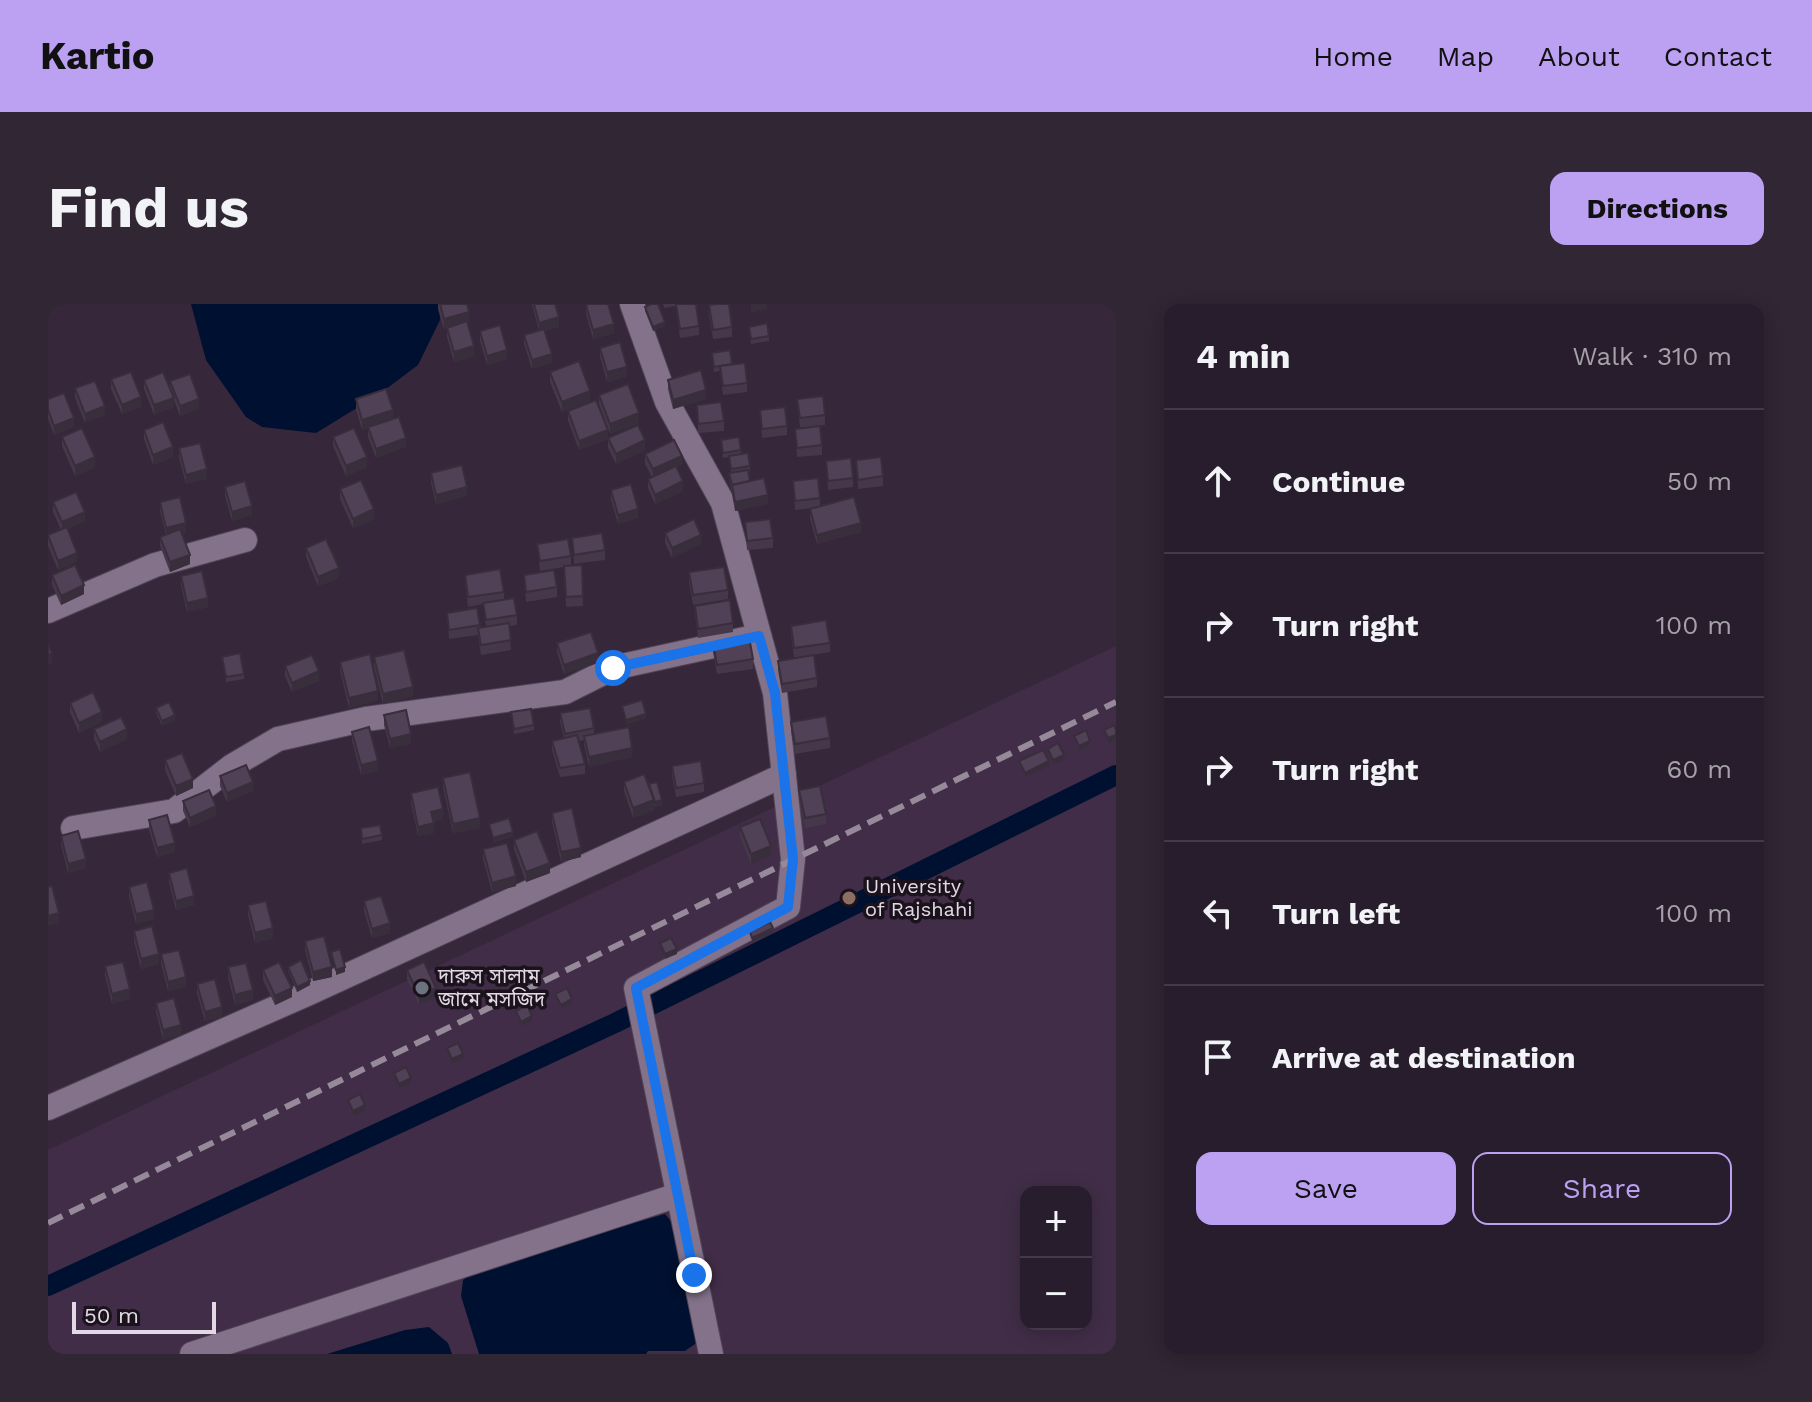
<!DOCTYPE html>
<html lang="en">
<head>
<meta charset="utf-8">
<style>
	body { margin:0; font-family:"Work Sans","Noto Sans Bengali",sans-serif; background:#302634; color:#f1f3f6 }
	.controls { position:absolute; right:24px; bottom:24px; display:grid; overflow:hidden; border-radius:16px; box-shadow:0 4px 20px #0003 }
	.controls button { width:72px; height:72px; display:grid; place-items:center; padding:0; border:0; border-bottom:2px solid #443b48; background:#281d2c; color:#f1f3f6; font:40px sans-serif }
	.scale { position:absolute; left:24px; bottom:20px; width:144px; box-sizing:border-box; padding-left:8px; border:4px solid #e3d9e6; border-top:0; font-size:22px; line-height:28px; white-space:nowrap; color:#e3d9e6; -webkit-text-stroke:6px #1a131c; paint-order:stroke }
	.stop { position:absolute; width:24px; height:24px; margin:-18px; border:6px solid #1a73e8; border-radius:50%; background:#fff }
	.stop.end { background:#1a73e8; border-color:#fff; box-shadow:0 2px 8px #0008 }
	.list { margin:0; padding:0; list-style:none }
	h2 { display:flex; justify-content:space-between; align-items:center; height:104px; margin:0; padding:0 32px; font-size:34px }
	h2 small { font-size:26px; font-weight:400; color:#a5a2a9 }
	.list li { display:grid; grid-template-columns:52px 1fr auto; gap:24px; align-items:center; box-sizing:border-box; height:144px; padding:0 32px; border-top:2px solid #443b48 }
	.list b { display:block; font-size:30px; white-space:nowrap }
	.list em { font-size:26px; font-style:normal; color:#a5a2a9 }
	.actions { display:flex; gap:16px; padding:24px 32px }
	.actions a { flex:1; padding:18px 0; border:2px solid #bca0f2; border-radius:16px; text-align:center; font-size:28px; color:#bca0f2 }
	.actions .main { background:#bca0f2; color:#111 }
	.icon { flex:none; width:44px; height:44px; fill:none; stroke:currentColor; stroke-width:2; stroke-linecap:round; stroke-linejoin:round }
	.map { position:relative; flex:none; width:1068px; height:1050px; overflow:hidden; border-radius:16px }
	header { display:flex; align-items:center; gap:48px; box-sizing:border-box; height:112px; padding:0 40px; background:#bca0f2; color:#111 }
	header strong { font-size:38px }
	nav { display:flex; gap:44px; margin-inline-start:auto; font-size:28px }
	.intro { display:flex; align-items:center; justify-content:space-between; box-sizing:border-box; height:192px; padding:0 48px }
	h1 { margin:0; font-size:56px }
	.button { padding:20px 36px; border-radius:16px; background:#bca0f2; color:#111; font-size:28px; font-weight:700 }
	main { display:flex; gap:48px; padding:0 48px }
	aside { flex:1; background:#281d2c; border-radius:16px; box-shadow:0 4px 20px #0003 }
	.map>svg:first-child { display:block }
	.built { fill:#412d47; fill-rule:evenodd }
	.water { fill:#001030 }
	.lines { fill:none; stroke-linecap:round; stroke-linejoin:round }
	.canal { stroke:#001030; stroke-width:20 }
	.minor-casing { stroke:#504455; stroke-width:26 }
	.minor { stroke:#837289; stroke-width:24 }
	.rail { stroke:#968a9a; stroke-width:6; stroke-dasharray:16 8; stroke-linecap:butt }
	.wall { fill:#46384a }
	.shaded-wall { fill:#392e3c }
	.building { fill:#514156; stroke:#392e3c; stroke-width:2 }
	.route { stroke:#1a73e8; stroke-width:10 }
	.education-dot { fill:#8d6e63; stroke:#1a131c; stroke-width:3 }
	.worship-dot { fill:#6b7280; stroke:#1a131c; stroke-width:3 }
	.labels { text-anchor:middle; stroke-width:7; stroke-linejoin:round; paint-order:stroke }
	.poi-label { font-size:20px; fill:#e3d9e6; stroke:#1a131c; text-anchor:start }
</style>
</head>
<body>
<header>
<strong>Kartio</strong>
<nav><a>Home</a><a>Map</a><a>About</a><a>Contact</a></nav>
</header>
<div class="intro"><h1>Find us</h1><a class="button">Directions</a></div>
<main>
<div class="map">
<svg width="1068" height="1050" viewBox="0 0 1068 1050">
	<rect width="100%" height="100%" fill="#36273b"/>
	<path class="built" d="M1068 342V1050H0V846ZM978 888H1038V1020H978Z"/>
	<g class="water">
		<polygon points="143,0 391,0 392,16 370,61 330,91 268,129 214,123 198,113 158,56"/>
		<polygon points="617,910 626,921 650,1038 637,1047 600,1047 598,1050 431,1050 413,992 415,976 429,964"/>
		<polygon points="381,1023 400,1039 404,1050 279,1050 357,1026"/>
	</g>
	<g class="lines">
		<polyline class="canal" points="0,982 567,719 1068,471"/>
		<defs>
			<g id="minor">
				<polyline points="584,0 619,98 675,199 727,389 745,555 740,603 588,684 663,1050"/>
				<polyline points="0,307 107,261 197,236"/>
				<polyline points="25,524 126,507 184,462 230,435 318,415 517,388 565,364 697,335"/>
				<polyline points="0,804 259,690 736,471"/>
				<polyline points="144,1050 630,891"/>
			</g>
		</defs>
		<use href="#minor" class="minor-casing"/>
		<use href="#minor" class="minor"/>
		<polyline class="rail" points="0,919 1068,398"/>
	</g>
	<g class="wall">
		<polygon points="390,0 419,0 421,18 419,18 426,52 406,58 399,33 399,24 396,25 390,5"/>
		<polygon points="484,0 507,0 511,23 497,27 504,59 484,65 476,40 476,31 491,27"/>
		<polygon points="615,0 648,0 651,22 651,31 632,34 628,2 616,4"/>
		<polygon points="538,1 566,29 545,35 538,10"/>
		<polygon points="661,1 684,23 684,33 665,35 661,11"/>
		<polygon points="597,3 617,22 605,27 597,7"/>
		<polygon points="701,23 721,32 721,37 703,40"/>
		<polygon points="432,27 459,55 439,61 432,37"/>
		<polygon points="552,44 579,72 559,78 552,53"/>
		<polygon points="664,54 684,61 699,79 699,88 675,91 672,67 666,68"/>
		<polygon points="502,68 542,97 514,108 502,78"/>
		<polygon points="63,75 93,103 74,110 63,85"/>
		<polygon points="96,76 122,84 122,77 151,104 132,112 126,96 126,103 106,111 96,85"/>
		<polygon points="620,76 658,95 625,105 620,85"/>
		<polygon points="27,84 57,111 37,119 27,94"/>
		<polygon points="551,91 591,119 562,130 551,100"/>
		<polygon points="0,95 26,123 6,131 0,115"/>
		<polygon points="308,95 345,115 358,143 328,154 320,133 320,124 314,126 308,105"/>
		<polygon points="749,95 777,111 777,121 752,124"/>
		<polygon points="649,101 676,117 676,127 650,129"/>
		<polygon points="712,106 739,122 739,131 714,134"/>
		<polygon points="520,107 560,135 531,146 520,117"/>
		<polygon points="747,125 774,141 774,151 749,153"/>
		<polygon points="96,126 125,153 105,161 96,135"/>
		<polygon points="14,133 47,163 27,172 14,142"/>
		<polygon points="285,133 319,163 298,172 285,142"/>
		<polygon points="560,134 597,146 568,160 560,144"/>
		<polygon points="673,136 693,146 693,150 702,162 702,167 700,167 702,177 720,200 687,207 681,174 681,169 683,169 681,153 675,154"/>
		<polygon points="131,144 159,175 138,180 131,154"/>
		<polygon points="597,150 634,161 629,163 635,187 607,200 600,184 600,175 604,173 597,160"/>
		<polygon points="808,156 835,172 835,182 810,185"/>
		<polygon points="778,157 805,174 805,183 780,186"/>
		<polygon points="383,169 419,192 388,200 383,179"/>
		<polygon points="745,177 772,194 772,202 813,228 769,240 762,215 762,205 767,204 747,206"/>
		<polygon points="177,183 204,211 184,217 177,192"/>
		<polygon points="292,185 326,215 305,224 292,195"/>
		<polygon points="563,186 590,214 570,220 563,196"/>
		<polygon points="5,198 37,217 20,225 29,258 10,266 0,242 0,231 13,226 5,208"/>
		<polygon points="112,198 138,229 134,230 142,260 122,268 112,242 112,233 118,231 112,207"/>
		<polygon points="697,218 725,234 725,244 699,246"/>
		<polygon points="617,229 653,240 624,254 617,239"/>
		<polygon points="524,234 557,246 557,256 526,260"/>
		<polygon points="489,240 523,252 523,262 534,261 535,302 518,303 516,263 492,267"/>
		<polygon points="258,244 291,274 270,282 258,253"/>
		<polygon points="641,268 680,286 680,295 645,301 641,278"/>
		<polygon points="4,271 36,290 13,301 4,281"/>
		<polygon points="417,271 456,288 456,296 469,311 469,321 461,322 463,346 433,351 430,331 401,335 399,309 429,304 432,324 438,323 435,300 420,303 417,280"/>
		<polygon points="476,271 509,283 509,293 478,298"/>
		<polygon points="133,272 160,303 139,308 133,282"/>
		<polygon points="647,302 685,319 685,328 650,334 647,311"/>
		<polygon points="743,322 782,339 782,348 746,354 743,331"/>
		<polygon points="509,339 550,359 516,370 509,348"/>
		<polygon points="665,339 705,355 705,365 669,370 665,348"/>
		<polygon points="174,353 196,370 196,375 178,378"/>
		<polygon points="326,353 365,392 335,400 326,363"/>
		<polygon points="730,357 769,374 769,383 734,389 730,366"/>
		<polygon points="292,358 330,396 301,404 292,367"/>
		<polygon points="237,362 271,377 244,388 237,372"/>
		<polygon points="22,399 54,418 31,429 22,408"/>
		<polygon points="108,404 127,416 114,422 108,409"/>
		<polygon points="463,408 486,421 486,426 466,430"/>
		<polygon points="512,409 546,424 546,430 584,453 541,463 536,441 536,436 531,437 537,460 537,470 512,473 504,446 504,437 516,434 512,418"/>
		<polygon points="336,411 363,440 342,444 336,421"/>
		<polygon points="743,418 782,434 782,444 747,450 743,427"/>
		<polygon points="46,425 79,435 52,448 46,435"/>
		<polygon points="304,428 330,467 313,471 304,437"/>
		<polygon points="117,456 145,484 128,492 117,466"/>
		<polygon points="624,462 656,479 656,488 628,493 624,472"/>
		<polygon points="172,472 205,487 179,498 172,482"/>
		<polygon points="395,474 432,524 405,529 395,484"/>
		<polygon points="576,478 601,484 601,480 614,501 607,503 606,501 606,506 585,514 576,487"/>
		<polygon points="751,486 778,510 778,520 757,524 751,495"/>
		<polygon points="363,489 395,515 385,517 386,529 370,532 363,499"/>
		<polygon points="135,497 168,512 142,523 135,507"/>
		<polygon points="504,509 533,553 513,558 504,518"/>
		<polygon points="101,516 127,548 109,553 101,526"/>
		<polygon points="692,523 723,552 703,560 692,533"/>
		<polygon points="313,524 334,531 334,536 314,540"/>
		<polygon points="13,532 38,564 20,569 13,541"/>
		<polygon points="466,536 502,569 478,578 466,545"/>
		<polygon points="435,545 468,582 444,588 435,555"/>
		<polygon points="121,569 146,601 128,606 121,579"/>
		<polygon points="81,583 106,615 88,620 81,592"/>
		<polygon points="316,597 342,629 324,634 316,607"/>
		<polygon points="200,601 225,634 207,639 200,611"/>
		<polygon points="86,627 111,660 93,665 86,637"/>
		<polygon points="257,637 284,673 265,677 257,646"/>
		<polygon points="113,650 138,683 120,687 113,660"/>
		<polygon points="57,662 82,695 64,700 57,672"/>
		<polygon points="180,663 205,696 187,701 180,673"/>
		<polygon points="240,663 262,681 249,688 240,667"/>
		<polygon points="215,666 244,693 227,701 215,676"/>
		<polygon points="359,666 388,694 371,701 359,675"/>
		<polygon points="149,680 174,713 157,717 149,690"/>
		<polygon points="108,699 133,731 115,736 108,708"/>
	</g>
	<g class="shaded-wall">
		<polygon points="703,0 719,0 719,5 703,9"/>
		<polygon points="421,8 421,18 396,25 396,15"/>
		<polygon points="511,13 511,23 491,29 491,19"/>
		<polygon points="617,18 617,22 605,27 605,23"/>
		<polygon points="566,20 566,29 545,35 545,26"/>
		<polygon points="426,42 426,52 406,58 406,48"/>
		<polygon points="459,46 459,55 439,61 439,52"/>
		<polygon points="504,50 504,59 484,65 484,56"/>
		<polygon points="579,63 579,72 559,78 559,68"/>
		<polygon points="658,86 658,95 625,105 625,96"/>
		<polygon points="542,87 542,97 514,108 514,98"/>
		<polygon points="93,93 93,103 74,110 74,101"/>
		<polygon points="126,94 126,103 106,111 106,101"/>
		<polygon points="151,95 151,104 132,112 132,102"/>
		<polygon points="57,102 57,111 37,119 37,110"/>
		<polygon points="345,106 345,116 314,126 314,116"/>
		<polygon points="591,109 591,119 562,130 562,120"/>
		<polygon points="26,114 26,123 6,131 6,122"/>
		<polygon points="560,126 560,135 531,146 531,137"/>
		<polygon points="358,134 358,143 328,154 328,145"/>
		<polygon points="597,136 597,146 568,160 568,150"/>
		<polygon points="125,143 125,153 105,161 105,151"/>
		<polygon points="634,152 634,161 605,175 605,165"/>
		<polygon points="47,153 47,163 27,172 27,162"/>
		<polygon points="319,153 319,163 298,172 298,162"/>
		<polygon points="159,165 159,175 138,180 138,171"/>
		<polygon points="635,177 635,187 607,200 607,191"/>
		<polygon points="419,183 419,192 388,200 388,191"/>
		<polygon points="720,191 720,200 687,207 687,198"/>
		<polygon points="204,202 204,211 184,217 184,208"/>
		<polygon points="326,205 326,215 305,224 305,215"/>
		<polygon points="590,205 590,214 570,220 570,211"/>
		<polygon points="37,208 37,217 14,228 14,218"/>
		<polygon points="138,219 138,229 118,233 118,224"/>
		<polygon points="813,219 813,228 769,240 769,231"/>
		<polygon points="653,231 653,240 624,254 624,244"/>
		<polygon points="29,249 29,258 10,266 10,257"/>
		<polygon points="142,251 142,260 122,268 122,258"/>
		<polygon points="291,264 291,274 270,282 270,273"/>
		<polygon points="36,281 36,290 13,301 13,292"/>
		<polygon points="160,294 160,303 139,308 139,299"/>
		<polygon points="4,349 4,359 0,361 0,351"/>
		<polygon points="550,349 550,359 516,370 516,361"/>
		<polygon points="271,367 271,377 244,388 244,379"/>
		<polygon points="365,383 365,392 335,400 335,390"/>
		<polygon points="330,387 330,396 301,404 301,394"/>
		<polygon points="54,408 54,418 31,429 31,419"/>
		<polygon points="598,410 598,415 578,421 578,416"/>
		<polygon points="127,411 127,416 114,422 114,417"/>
		<polygon points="79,425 79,435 52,448 52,438"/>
		<polygon points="363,430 363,440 342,444 342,435"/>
		<polygon points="1068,431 1068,436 1060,439 1060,434"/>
		<polygon points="1042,437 1042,441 1031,447 1031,442"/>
		<polygon points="584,444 584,453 541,463 541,453"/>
		<polygon points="1016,451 1016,456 1005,461 1005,456"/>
		<polygon points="330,457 330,467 313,471 313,461"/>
		<polygon points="1001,457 1001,462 977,473 977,469"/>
		<polygon points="145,475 145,484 128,492 128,482"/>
		<polygon points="205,478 205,487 179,498 179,489"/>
		<polygon points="606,496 606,506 585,514 585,504"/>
		<polygon points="614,496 614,501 607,503 607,498"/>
		<polygon points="168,502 168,512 142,523 142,514"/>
		<polygon points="395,505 395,515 383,517 383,508"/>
		<polygon points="432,514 432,524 405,529 405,520"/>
		<polygon points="386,519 386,529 370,532 370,523"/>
		<polygon points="465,528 465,533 445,539 445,534"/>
		<polygon points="127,539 127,548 109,553 109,544"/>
		<polygon points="723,542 723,552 703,560 703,550"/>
		<polygon points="533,544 533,553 513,558 513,548"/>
		<polygon points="38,555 38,564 20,569 20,560"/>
		<polygon points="502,559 502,569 478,578 478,568"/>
		<polygon points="468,572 468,582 444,588 444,579"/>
		<polygon points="146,592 146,601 128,606 128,597"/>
		<polygon points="106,606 106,615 88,620 88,610"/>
		<polygon points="11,609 11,619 0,622 0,612"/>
		<polygon points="342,619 342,629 324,634 324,625"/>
		<polygon points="225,624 225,634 207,639 207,629"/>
		<polygon points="725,624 725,629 704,638 704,634"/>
		<polygon points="629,645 629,650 617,655 617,650"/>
		<polygon points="111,650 111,660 93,665 93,655"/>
		<polygon points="284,663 284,673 265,677 265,668"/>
		<polygon points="297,663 297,668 288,671 288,666"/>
		<polygon points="138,673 138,683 120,687 120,678"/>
		<polygon points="262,677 262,681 249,688 249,683"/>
		<polygon points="244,684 244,693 227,701 227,692"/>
		<polygon points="388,684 388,694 371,701 371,692"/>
		<polygon points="82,685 82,695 64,700 64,690"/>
		<polygon points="205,686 205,696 187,701 187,691"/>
		<polygon points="524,695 524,700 513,705 513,701"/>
		<polygon points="174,703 174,713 157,717 157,708"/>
		<polygon points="484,712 484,717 473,722 473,718"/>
		<polygon points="133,721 133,731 115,736 115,726"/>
		<polygon points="415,750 415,754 404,760 404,755"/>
		<polygon points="363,774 363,779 351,784 351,780"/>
		<polygon points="317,801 317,806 305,812 305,807"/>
	</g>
	<g class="building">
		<polygon points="392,0 419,0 421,8 396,15"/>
		<polygon points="486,0 507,0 511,13 491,19"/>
		<polygon points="541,0 560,0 566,20 545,26 538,1"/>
		<polygon points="603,0 610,0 617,18 605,23 597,3"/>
		<polygon points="628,0 648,0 651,22 632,25"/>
		<polygon points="670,0 681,0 684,23 665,26 661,1"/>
		<polygon points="419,17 426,42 406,48 399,24"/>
		<polygon points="719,19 721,32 703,35 701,23"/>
		<polygon points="452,21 459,46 439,52 432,27"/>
		<polygon points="496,25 504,50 484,56 476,31"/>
		<polygon points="572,38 579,63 559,68 552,44"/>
		<polygon points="682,46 684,60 666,63 664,49"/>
		<polygon points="531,57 542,87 514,98 502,68"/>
		<polygon points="697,59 699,79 675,82 672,62"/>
		<polygon points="653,66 658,86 625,96 620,76"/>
		<polygon points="83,68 93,93 74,101 63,75"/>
		<polygon points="115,68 126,94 106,101 96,76"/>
		<polygon points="142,70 151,95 132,102 122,77"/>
		<polygon points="47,77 57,102 37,110 27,84"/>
		<polygon points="580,80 591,109 562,120 551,91"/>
		<polygon points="338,85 345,106 314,116 308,95"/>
		<polygon points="16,89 26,114 6,122 0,105 0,95"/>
		<polygon points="775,92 777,111 752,114 749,95"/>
		<polygon points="548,96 560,126 531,137 520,107"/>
		<polygon points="673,98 676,117 650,120 649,101"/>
		<polygon points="737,103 739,122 714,125 712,106"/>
		<polygon points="351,113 358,134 328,145 320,123"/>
		<polygon points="115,118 125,143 105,151 96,126"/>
		<polygon points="590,121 597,136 568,150 560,134"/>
		<polygon points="772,122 774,141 749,144 747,125"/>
		<polygon points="34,124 47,153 27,162 14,133"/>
		<polygon points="306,124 319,153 298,162 285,133"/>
		<polygon points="691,133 693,146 675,149 673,136"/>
		<polygon points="626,136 634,152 605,165 597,150"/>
		<polygon points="152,139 159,165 138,171 131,144"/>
		<polygon points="700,149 702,162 683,165 681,152"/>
		<polygon points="833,153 835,172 810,176 808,156"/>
		<polygon points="803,154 805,174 780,177 778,157"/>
		<polygon points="414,161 419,183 388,191 383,169"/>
		<polygon points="628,162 635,177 607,191 600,175"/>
		<polygon points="700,166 702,177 684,181 681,169"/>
		<polygon points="716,174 720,191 687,198 684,181"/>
		<polygon points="770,174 772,194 747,197 745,177"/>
		<polygon points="313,176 326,205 305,215 292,185"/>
		<polygon points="197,177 204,202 184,208 177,183"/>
		<polygon points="583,180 590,205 570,211 563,186"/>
		<polygon points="28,188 37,208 14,218 5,198"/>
		<polygon points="132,193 138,219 118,224 112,198"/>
		<polygon points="806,193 813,219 769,231 762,205"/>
		<polygon points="646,215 653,231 624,244 617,229"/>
		<polygon points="722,215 725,234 699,237 697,218"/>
		<polygon points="19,223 29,249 10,257 0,231"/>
		<polygon points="132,225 142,251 122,258 112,233"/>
		<polygon points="554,229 557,246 526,251 524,234"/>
		<polygon points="278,235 291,264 270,273 258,244"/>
		<polygon points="520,235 523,252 492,257 489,240"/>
		<polygon points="27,261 36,281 13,292 4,271"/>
		<polygon points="534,261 535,292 518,293 516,262"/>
		<polygon points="676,263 680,286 645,291 641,268"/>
		<polygon points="452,265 456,288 420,293 417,271"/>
		<polygon points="506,266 509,283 478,288 476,271"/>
		<polygon points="154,267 160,294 139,299 133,272"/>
		<polygon points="466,294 469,311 438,316 435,299"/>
		<polygon points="682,296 685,319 650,325 647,302"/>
		<polygon points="429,304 432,321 401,326 399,309"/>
		<polygon points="778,316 782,339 746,344 743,322"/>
		<polygon points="461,319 463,336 433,341 430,324"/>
		<polygon points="543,328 550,349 516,361 509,339"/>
		<polygon points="701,333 705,355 669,361 665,339"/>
		<polygon points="0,340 4,349 0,351"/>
		<polygon points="356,346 365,383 335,390 326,353"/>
		<polygon points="192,349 196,370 178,373 174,353"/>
		<polygon points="322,350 330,387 301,394 292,358"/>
		<polygon points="264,351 271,367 244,379 237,362"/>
		<polygon points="766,351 769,374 734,380 730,357"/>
		<polygon points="45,388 54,408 31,419 22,399"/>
		<polygon points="594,396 598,410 578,416 574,402"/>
		<polygon points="121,398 127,411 114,417 108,404"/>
		<polygon points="542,404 546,424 517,430 512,409"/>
		<polygon points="483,405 486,421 466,425 463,408"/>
		<polygon points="358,406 363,430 342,435 336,411"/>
		<polygon points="778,412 782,434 747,440 743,418"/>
		<polygon points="73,413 79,425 52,438 46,425"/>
		<polygon points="1066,421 1068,426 1068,431 1060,434 1056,426"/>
		<polygon points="321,423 330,457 313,461 304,428"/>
		<polygon points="581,423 584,444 541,453 536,432"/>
		<polygon points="1038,426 1042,437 1031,442 1026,432"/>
		<polygon points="529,431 537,460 512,464 504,437"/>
		<polygon points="1010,439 1016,451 1005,456 1000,445"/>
		<polygon points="995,446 1001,457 977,469 971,457"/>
		<polygon points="134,449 145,475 128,482 117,456"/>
		<polygon points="653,457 656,479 628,484 624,462"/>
		<polygon points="198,461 205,478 179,489 172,472"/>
		<polygon points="422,468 432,514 405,520 395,474"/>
		<polygon points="596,470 606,496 585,504 576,478"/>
		<polygon points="609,478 614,496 607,498 601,480"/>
		<polygon points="772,482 778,510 757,514 751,486"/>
		<polygon points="390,483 395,505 383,508 386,519 370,523 363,489"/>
		<polygon points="161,486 168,502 142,514 135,497"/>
		<polygon points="524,504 533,544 513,548 504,509"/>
		<polygon points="119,511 127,539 109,544 101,516"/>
		<polygon points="461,514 465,528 445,534 441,520"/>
		<polygon points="712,515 723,542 703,550 692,523"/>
		<polygon points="332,521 334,531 314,535 313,524"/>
		<polygon points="30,527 38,555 20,560 13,532"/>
		<polygon points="489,527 502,559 478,568 466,536"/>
		<polygon points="459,539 468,572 444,579 435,545"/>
		<polygon points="139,564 146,592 128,597 121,569"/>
		<polygon points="99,578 106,606 88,610 81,583"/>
		<polygon points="4,582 11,609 0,612 0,583"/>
		<polygon points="333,592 342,619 324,625 316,597"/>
		<polygon points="218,597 225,624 207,629 200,601"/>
		<polygon points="722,618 725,624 704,634 702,628"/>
		<polygon points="104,622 111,650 93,655 86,627"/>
		<polygon points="276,632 284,663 265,668 257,637"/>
		<polygon points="623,634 629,645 617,650 612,639"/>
		<polygon points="292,645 297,663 288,666 283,648"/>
		<polygon points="131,646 138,673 120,678 113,650"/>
		<polygon points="253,656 262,677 249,683 240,663"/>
		<polygon points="75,658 82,685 64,690 57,662"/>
		<polygon points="231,658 244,684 227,692 215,666"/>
		<polygon points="376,658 388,684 371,692 359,666"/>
		<polygon points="198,659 205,686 187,691 180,663"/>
		<polygon points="167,675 174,703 157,708 149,680"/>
		<polygon points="519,684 524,695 513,701 507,690"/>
		<polygon points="126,694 133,721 115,726 108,699"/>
		<polygon points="479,701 484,712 473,718 468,707"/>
		<polygon points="410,739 415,750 404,755 399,744"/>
		<polygon points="358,763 363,774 351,780 346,769"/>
		<polygon points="312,790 317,801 305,807 300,796"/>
	</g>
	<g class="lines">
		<polyline class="route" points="565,364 711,332 727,389 745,555 740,603 588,684 646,971"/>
	</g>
	<circle class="education-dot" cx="801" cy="594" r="8"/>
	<circle class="worship-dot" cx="374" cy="684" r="8"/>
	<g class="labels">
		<g class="poi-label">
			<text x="817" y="589">University<tspan x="817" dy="23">of Rajshahi</tspan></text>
			<text x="390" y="679">দারুস সালাম<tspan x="390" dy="23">জামে মসজিদ</tspan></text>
		</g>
	</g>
</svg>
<div class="controls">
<button>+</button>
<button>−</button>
</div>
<div class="scale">50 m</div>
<div class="stop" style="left:565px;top:364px"></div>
<div class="stop end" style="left:646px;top:971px"></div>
</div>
<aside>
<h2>4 min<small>Walk · 310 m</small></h2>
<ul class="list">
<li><svg class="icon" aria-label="ahead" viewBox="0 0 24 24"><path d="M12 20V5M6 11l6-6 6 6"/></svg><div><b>Continue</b></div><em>50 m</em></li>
<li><svg class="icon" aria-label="right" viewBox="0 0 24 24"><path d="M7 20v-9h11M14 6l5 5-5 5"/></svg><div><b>Turn right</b></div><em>100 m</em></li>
<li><svg class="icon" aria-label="right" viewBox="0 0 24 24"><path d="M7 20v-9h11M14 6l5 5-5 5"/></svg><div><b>Turn right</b></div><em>60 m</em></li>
<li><svg class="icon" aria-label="left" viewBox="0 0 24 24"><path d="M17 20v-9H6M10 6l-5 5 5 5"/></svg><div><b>Turn left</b></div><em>100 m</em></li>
<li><svg class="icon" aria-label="arrive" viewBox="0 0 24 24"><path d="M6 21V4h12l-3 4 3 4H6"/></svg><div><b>Arrive at destination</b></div></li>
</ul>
<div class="actions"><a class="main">Save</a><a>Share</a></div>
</aside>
</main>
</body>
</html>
